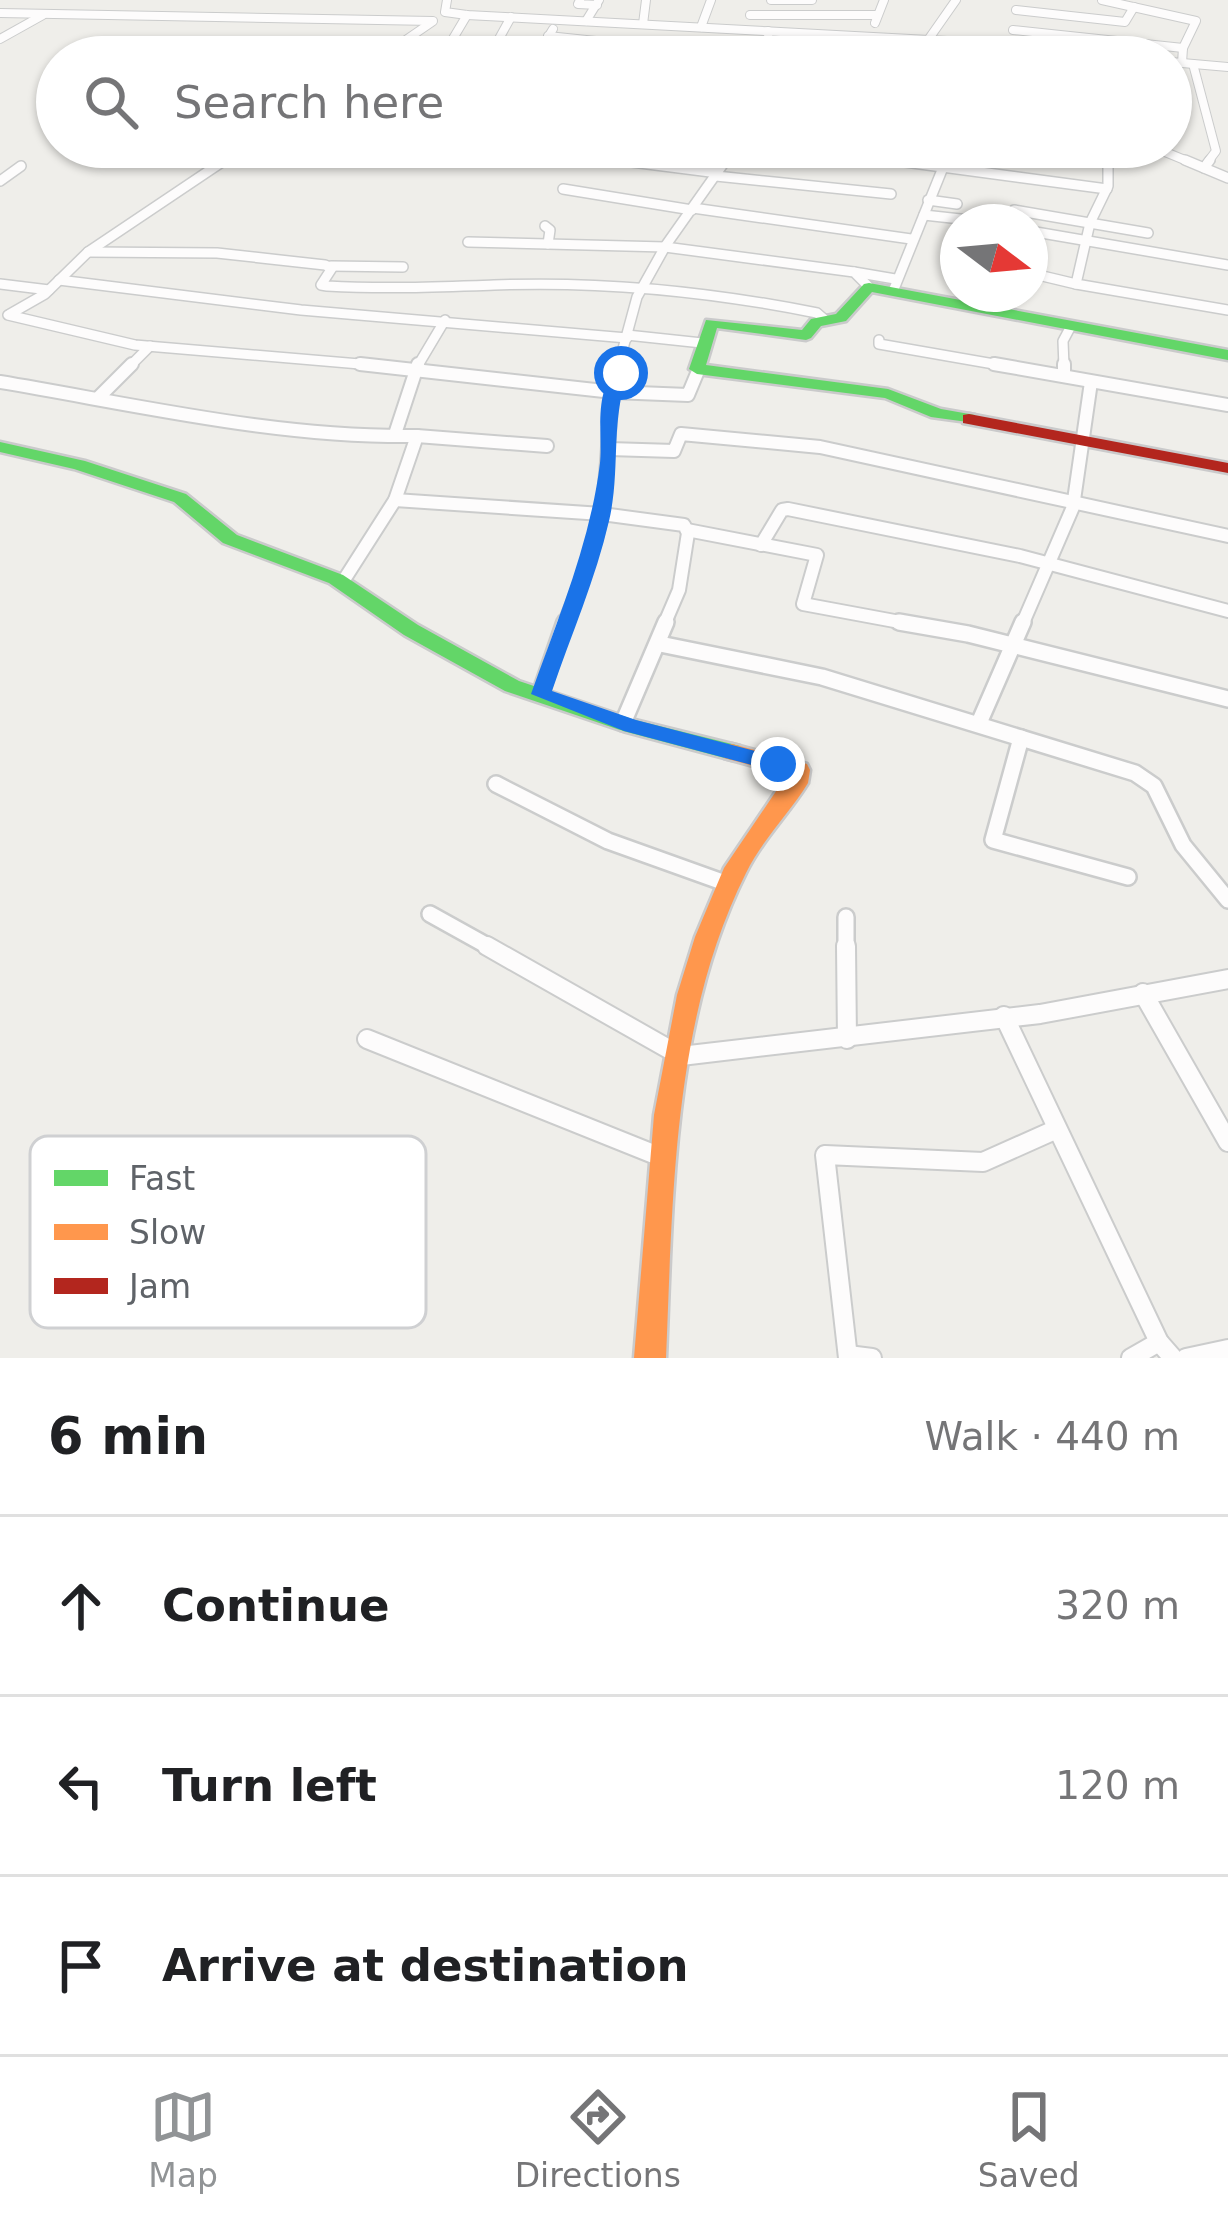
<!DOCTYPE html>
<html lang="en">
<head>
<meta charset="utf-8">
<style>
	body { margin:0; font-family:"DejaVu Sans",sans-serif; background:#f6f6f6; color:#202124 }
	.compass { position:absolute; left:940px; top:204px; width:108px; height:108px; border-radius:50%; background:#fff; box-shadow:0 3px 9px #0004; rotate:106deg }
	.stop { position:absolute; width:36px; height:36px; margin:-27px; border:9px solid #1a73e8; border-radius:50%; background:#fff }
	.stop.end { background:#1a73e8; border-color:#fff; box-shadow:0 3px 12px #0008 }
	.list { margin:0; padding:0; list-style:none }
	h2 { display:flex; justify-content:space-between; align-items:center; height:156px; margin:0; padding:0 48px; font-size:51px }
	h2 small { font-size:39px; font-weight:400; color:#757577 }
	.list li { display:grid; grid-template-columns:78px 1fr auto; gap:36px; align-items:center; box-sizing:border-box; height:180px; padding:0 48px; border-top:3px solid #e0e0e0 }
	.list b { display:block; font-size:45px; white-space:nowrap }
	.list em { font-size:39px; font-style:normal; color:#757577 }
	.icon { flex:none; width:66px; height:66px; fill:none; stroke:currentColor; stroke-width:2; stroke-linecap:round; stroke-linejoin:round }
	.map { position:relative; flex:none; width:1228px; height:1358px; overflow:hidden }
	.search { position:absolute; background:#fff; box-shadow:0 3px 9px #0004; left:36px; right:36px; top:36px; height:132px; display:flex; align-items:center; gap:30px; box-sizing:border-box; padding:0 42px; border-radius:66px; color:#757577; font-size:45px }
	.sheet { height:696px; background:#fff }
	nav { display:flex; justify-content:space-around; align-items:center; box-sizing:border-box; height:168px; border-top:3px solid #e0e0e0; background:#fff; font-size:33px; color:#757577 }
	nav a { display:grid; justify-items:center; gap:6px }
	nav .on { color:#919496 }
	.map>svg:first-child { display:block }
	.lines { fill:none; stroke-linecap:round; stroke-linejoin:round }
	.street-far4-casing { stroke:#cbcccc; stroke-width:10 }
	.street-far3-casing { stroke:#cbcccc; stroke-width:12 }
	.street-far2-casing { stroke:#cbcccc; stroke-width:16 }
	.street-far1-casing { stroke:#cbcccc; stroke-width:20 }
	.street-casing { stroke:#cbcccc; stroke-width:22 }
	.fast-casing { stroke:#cacacb; stroke-width:5 }
	.slow-casing { stroke:#cacacb; stroke-width:5 }
	.jam-casing { stroke:#cacacb; stroke-width:5 }
	.street-far4 { stroke:#fdfcfc; stroke-width:8 }
	.street-far3 { stroke:#fdfcfc; stroke-width:9 }
	.street-far2 { stroke:#fdfcfc; stroke-width:12 }
	.street-far1 { stroke:#fdfcfc; stroke-width:15 }
	.street { stroke:#fdfcfc; stroke-width:18 }
	.fast { fill:#63d668; fill-rule:evenodd }
	.slow { fill:#ff974d; fill-rule:evenodd }
	.jam { fill:#b3261e; fill-rule:evenodd }
	.route { fill:#1a73e8 }
	.key { fill:#fff; stroke:#cfd0d2; stroke-width:3 }
	.key-label { font-size:33px; fill:#5f6368 }
</style>
</head>
<body>
<div class="map">
<svg width="1228" height="1358" viewBox="0 0 1228 1358">
	<rect width="100%" height="100%" fill="#efeeea"/>
	<g class="lines">
		<defs>
			<g id="street-far4">
				<polyline points="447,0 445,12 467,15 966,42 1122,57"/>
				<polyline points="580,0 578,4 597,5"/>
				<polyline points="771,0 812,0"/>
				<polyline points="1102,0 1196,21 1183,48 1182,63"/>
				<polyline points="1016,10 1125,22 1134,7"/>
				<polyline points="0,13 433,21"/>
				<polyline points="750,15 876,15"/>
				<polyline points="586,21 599,0"/>
				<polyline points="875,23 884,0"/>
				<polyline points="643,24 646,0"/>
				<polyline points="701,27 711,0"/>
				<polyline points="1013,30 1183,48"/>
				<polyline points="768,31 769,57"/>
				<polyline points="548,36 749,57"/>
				<polyline points="0,39 43,15"/>
				<polyline points="928,40 956,0"/>
				<polyline points="900,44 935,57"/>
				<polyline points="381,57 432,22"/>
				<polyline points="442,57 467,15"/>
				<polyline points="489,57 511,17"/>
				<polyline points="536,57 553,29"/>
				<polyline points="1171,62 1228,67"/>
				<polyline points="1193,64 1216,151 1207,163"/>
				<polyline points="792,147 913,163"/>
				<polyline points="1039,147 1106,156"/>
				<polyline points="1108,147 1108,163"/>
				<polyline points="1153,147 1192,163"/>
				<polyline points="568,154 640,163"/>
				<polyline points="220,163 244,147"/>
				<polyline points="724,163 735,147"/>
				<polyline points="945,163 951,147"/>
			</g>
			<g id="street-far3">
				<polyline points="616,160 718,173"/>
				<polyline points="890,160 1107,189"/>
				<polyline points="1108,160 1108,186 1090,223 1076,284 1228,310"/>
				<polyline points="1185,160 1228,178"/>
				<polyline points="1204,168 1210,160"/>
				<polyline points="716,176 891,194"/>
				<polyline points="0,181 21,166"/>
				<polyline points="563,189 692,210"/>
				<polyline points="928,200 957,204"/>
				<polyline points="693,208 911,239"/>
				<polyline points="1014,210 1148,233"/>
				<polyline points="924,215 988,222"/>
				<polyline points="545,226 550,230 548,244"/>
				<polyline points="1030,231 1228,265"/>
				<polyline points="468,242 665,247 854,272 869,287"/>
				<path d="M88 252 217 253 325 265 332 268 321 285 327 286C384 289 437 287 494 285 600 281 713 292 817 313L824 319"/>
				<polyline points="331,266 403,267"/>
				<polyline points="854,272 895,279"/>
				<polyline points="1030,273 1076,284"/>
				<polyline points="59,280 301,310 627,338"/>
				<polyline points="0,284 49,290"/>
				<polyline points="894,289 946,160"/>
				<polyline points="10,314 45,294 88,252 225,160"/>
				<polyline points="8,315 135,345 395,367"/>
				<polyline points="627,335 702,343"/>
				<polyline points="879,340 879,344 1011,367"/>
				<polyline points="129,367 150,346"/>
				<polyline points="417,367 445,320"/>
				<polyline points="618,367 637,297 666,245 726,160"/>
				<polyline points="1064,367 1063,341 1071,326"/>
			</g>
			<g id="street-far2">
				<polyline points="360,364 613,392 688,395 698,371"/>
				<polyline points="994,364 1228,405"/>
				<polyline points="1064,364 1064,376"/>
				<path d="M0 382C138 405 277 438 417 436L395 500 342 583"/>
				<polyline points="98,398 132,364"/>
				<polyline points="395,434 418,364"/>
				<polyline points="417,436 547,446"/>
				<polyline points="609,449 674,451 681,434 820,447 1228,536"/>
				<polyline points="395,500 602,514 684,525 688,533 679,590 664,625"/>
				<polyline points="687,530 817,555 803,604 916,625"/>
				<polyline points="761,545 782,510 788,509 1020,556 1228,611"/>
				<path d="M564 625C577 590 595 552 601 516 610 464 606 414 619 364"/>
				<polyline points="1022,625 1073,507 1091,382"/>
			</g>
			<g id="street-far1">
				<polyline points="899,622 968,634 1228,699"/>
				<polyline points="660,644 822,677 1135,773 1154,786 1183,845 1228,900"/>
				<polyline points="540,694 565,622"/>
				<polyline points="623,723 666,622"/>
				<polyline points="979,723 1023,622"/>
				<polyline points="1021,738 993,840 1128,877"/>
				<polyline points="496,784 608,841 728,884"/>
				<polyline points="430,914 493,949"/>
				<polyline points="846,917 846,949"/>
			</g>
			<g id="street">
				<polyline points="487,946 681,1056 1040,1014 1228,979"/>
				<polyline points="846,946 847,1039"/>
				<polyline points="1143,993 1228,1142"/>
				<polyline points="1004,1016 1159,1342 1173,1358"/>
				<polyline points="367,1039 661,1157"/>
				<polyline points="848,1355 872,1358"/>
				<polyline points="848,1358 825,1155 983,1162 1057,1129"/>
				<polyline points="1131,1358 1159,1342"/>
				<polyline points="1186,1358 1228,1349"/>
			</g>
			<g id="fast">
				<polygon points="869,283 1228,350 1228,360 872,292 846,321 821,326 811,338 806,340 717,328 706,365 888,389 941,409 975,415 975,423 931,417 885,398 697,374 689,369 706,320 802,330 811,319 836,314 864,284"/>
				<polygon points="0,442 85,461 186,494 237,535 343,575 418,625 519,681 635,720 740,746 743,752 740,758 732,760 623,731 505,691 404,635 329,583 223,543 174,502 74,469 0,452"/>
			</g>
			<path id="slow" d="M732 744 807 764 810 770 808 783C789 814 762 840 746 873 672 1020 673 1198 666 1358H634L654 1115 677 995 695 937 724 868 787 775 724 758 721 752 724 746Z"/>
			<polygon id="jam" points="969,414 1228,463 1228,473 963,423 963,415"/>
		</defs>
		<use href="#street-far4" class="street-far4-casing"/>
		<use href="#street-far3" class="street-far3-casing"/>
		<use href="#street-far2" class="street-far2-casing"/>
		<use href="#street-far1" class="street-far1-casing"/>
		<use href="#street" class="street-casing"/>
		<use href="#fast" class="fast-casing"/>
		<use href="#slow" class="slow-casing"/>
		<use href="#jam" class="jam-casing"/>
		<use href="#street-far4" class="street-far4"/>
		<use href="#street-far3" class="street-far3"/>
		<use href="#street-far2" class="street-far2"/>
		<use href="#street-far1" class="street-far1"/>
		<use href="#street" class="street"/>
		<use href="#fast" class="fast"/>
		<use href="#slow" class="slow"/>
		<use href="#jam" class="jam"/>
	</g>
	<path class="route" d="M621 368 628 373C610 421 621 471 609 521 596 578 571 635 552 691L636 720 786 759V769L778 772 624 731 531 694C558 618 590 544 600 463 603 435 592 385 621 368Z"/>
	<rect x="30" y="1136" width="396" height="192" rx="18" class="key"/>
	<rect x="54" y="1170" width="54" height="16" fill="#63d668"/>
	<rect x="54" y="1224" width="54" height="16" fill="#ff974d"/>
	<rect x="54" y="1278" width="54" height="16" fill="#b3261e"/>
	<g class="key-label">
		<text x="129" y="1190">Fast</text>
		<text x="129" y="1244">Slow</text>
		<text x="129" y="1298">Jam</text>
	</g>
</svg>
<svg class="compass" viewBox="-18 -18 36 36"><path d="M0-13l5 13h-10z" fill="#e53935"/><path d="M0 13l5-13h-10z" fill="#757577"/></svg>
<div class="stop" style="left:621px;top:373px"></div>
<div class="stop end" style="left:778px;top:764px"></div>
<div class="search"><svg class="icon" aria-label="search" viewBox="0 0 24 24"><circle cx="10" cy="10" r="6"/><path d="M15 15l6 6"/></svg>Search here</div>
</div>
<section class="sheet">
<h2>6 min<small>Walk · 440 m</small></h2>
<ul class="list">
<li><svg class="icon" aria-label="ahead" viewBox="0 0 24 24"><path d="M12 20V5M6 11l6-6 6 6"/></svg><div><b>Continue</b></div><em>320 m</em></li>
<li><svg class="icon" aria-label="left" viewBox="0 0 24 24"><path d="M17 20v-9H6M10 6l-5 5 5 5"/></svg><div><b>Turn left</b></div><em>120 m</em></li>
<li><svg class="icon" aria-label="arrive" viewBox="0 0 24 24"><path d="M6 21V4h12l-3 4 3 4H6"/></svg><div><b>Arrive at destination</b></div></li>
</ul>
</section>
<nav>
<a class="on"><svg class="icon" aria-label="map" viewBox="0 0 24 24"><path d="M3 6l6-2 6 2 6-2v14l-6 2-6-2-6 2zM9 4v14M15 6v14"/></svg>Map</a>
<a><svg class="icon" aria-label="directions" viewBox="0 0 24 24"><path d="M12 3l9 9-9 9-9-9zM9 14v-3h6M13 9l2 2-2 2"/></svg>Directions</a>
<a><svg class="icon" aria-label="saved" viewBox="0 0 24 24"><path d="M7 4h10v16l-5-4-5 4z"/></svg>Saved</a>
</nav>
</body>
</html>
